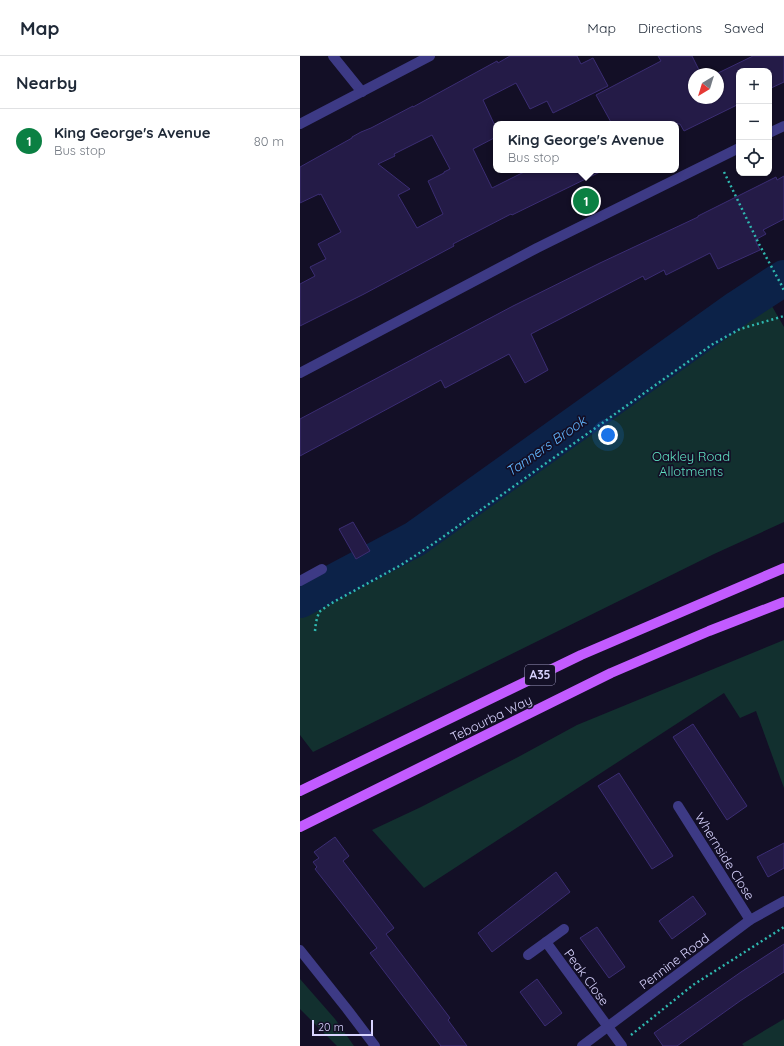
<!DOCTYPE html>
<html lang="en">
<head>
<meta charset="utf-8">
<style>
	body { margin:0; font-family:Quicksand,sans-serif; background:#f2f2f3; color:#1f2937 }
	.controls { position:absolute; right:12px; top:12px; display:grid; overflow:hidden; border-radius:8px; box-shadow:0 1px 3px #0004 }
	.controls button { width:36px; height:36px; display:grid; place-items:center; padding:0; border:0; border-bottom:1px solid #e0e1e3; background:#fff; color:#1f2937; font:20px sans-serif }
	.compass { position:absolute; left:388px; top:12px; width:36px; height:36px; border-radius:50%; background:#fff; box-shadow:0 1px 3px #0004; rotate:218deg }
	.scale { position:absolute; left:12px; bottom:10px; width:61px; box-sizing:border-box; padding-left:4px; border:2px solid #d9d4ff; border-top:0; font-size:11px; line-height:14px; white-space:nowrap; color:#d9d4ff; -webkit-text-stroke:3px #130f26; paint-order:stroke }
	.you { position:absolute; left:308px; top:379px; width:14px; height:14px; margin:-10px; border:3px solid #fff; border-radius:50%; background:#1a73e8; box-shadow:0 0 0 6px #1a73e833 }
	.badge { display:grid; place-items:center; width:26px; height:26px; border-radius:50%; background:#0b8043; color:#fff; font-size:13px; font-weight:700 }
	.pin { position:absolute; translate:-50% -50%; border:2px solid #fff; box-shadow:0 1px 4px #0006 }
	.popup { position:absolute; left:193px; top:65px; width:186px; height:52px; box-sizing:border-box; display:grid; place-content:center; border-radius:8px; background:#fff; filter:drop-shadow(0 1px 3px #0005); font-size:13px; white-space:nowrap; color:#747a83 }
	.popup b { font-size:15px; color:#1f2937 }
	.popup::after { content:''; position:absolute; left:50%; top:100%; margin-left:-8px; border:8px solid transparent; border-top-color:#fff }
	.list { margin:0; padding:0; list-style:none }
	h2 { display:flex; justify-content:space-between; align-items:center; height:52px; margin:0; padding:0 16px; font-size:17px }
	h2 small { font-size:13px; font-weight:400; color:#747a83 }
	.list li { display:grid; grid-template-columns:26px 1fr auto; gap:12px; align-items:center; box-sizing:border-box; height:64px; padding:0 16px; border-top:1px solid #e0e1e3 }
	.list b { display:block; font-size:15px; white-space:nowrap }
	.list p { margin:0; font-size:13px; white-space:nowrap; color:#747a83 }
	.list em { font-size:13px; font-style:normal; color:#747a83 }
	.icon { flex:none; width:22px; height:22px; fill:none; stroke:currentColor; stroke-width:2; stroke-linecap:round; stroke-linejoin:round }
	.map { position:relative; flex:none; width:484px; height:990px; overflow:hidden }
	header { display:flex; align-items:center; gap:24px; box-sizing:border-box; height:56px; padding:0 20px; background:#fff; border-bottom:1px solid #e0e1e3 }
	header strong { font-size:19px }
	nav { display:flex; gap:22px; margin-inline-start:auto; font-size:14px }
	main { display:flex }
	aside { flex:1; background:#fff }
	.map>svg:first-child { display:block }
	.green { fill:#12302f }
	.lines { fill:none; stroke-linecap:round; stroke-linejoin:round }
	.river { stroke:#0c2248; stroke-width:36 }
	.building { fill:#241b47; stroke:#3b2d73; fill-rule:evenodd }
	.path { stroke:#2fb8b0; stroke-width:2.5; stroke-dasharray:2 3; stroke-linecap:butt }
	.service { stroke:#3d3a85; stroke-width:10 }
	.minor { stroke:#3d3a85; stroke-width:10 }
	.primary { stroke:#c25bff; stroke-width:10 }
	.labels { text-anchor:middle; stroke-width:3.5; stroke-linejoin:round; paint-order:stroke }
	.shield { fill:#130f26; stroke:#9e99be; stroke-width:1 }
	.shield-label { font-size:12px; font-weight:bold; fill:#d9d4ff }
	.park-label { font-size:13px; fill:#5fe0c0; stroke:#130f26 }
	.street-label { font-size:13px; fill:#d9d4ff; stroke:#130f26 }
	.water-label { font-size:14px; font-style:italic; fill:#62b6ff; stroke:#130f26 }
</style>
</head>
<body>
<header>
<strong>Map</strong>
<nav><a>Map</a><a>Directions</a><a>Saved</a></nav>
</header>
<main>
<aside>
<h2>Nearby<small></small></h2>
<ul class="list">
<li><span class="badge">1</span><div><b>King George's Avenue</b><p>Bus stop</p></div><em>80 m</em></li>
</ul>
</aside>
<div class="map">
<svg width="484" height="990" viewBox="0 0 484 990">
	<rect width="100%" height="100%" fill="#130f26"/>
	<g class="green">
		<polygon points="469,245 484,271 484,466 414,498 13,696 0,679 0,554 119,488 350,323 437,262"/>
		<polygon points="484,584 484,732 456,655 440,662 424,637 124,832 72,774 121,751 220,700 277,669"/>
		<polygon points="0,923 35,963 54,990 37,990 0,953"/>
		<polygon points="484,963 484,990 444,990 442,988"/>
	</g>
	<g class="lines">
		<polyline class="river" points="0,544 115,483 438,252 484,222"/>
	</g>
	<g class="building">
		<path d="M210 0H277L281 8 293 2 308 30 253 57 247 45 230 53 216 27 183 44 196 72V81L173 93 192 132 228 114H304L212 159 211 158 153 188 154 190 64 238 0 270V228L15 220 10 211 26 203 18 188 41 176 21 138 19 139V138L0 147V111L52 82V81L61 76 71 72 113 50V51L197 5 198 7ZM132 79 150 113 144 116V117L128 125 143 158 117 172 98 139 110 133 78 108 95 100 94 98Z"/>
		<polygon points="358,0 392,0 401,18 394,18 394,42 418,42 418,18 416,18 453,0 484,0 484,26 469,33 469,15 439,15 439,48 384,75 380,68 312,68 296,39 361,5"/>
		<polygon points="484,120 484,163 463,174 466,178 455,184 460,194 418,213 410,197 366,219 364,214 345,224 343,220 231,278 248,314 225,327 209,298 145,332 141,324 0,400 0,363 213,250 300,207 398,161 398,160 476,121 477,124"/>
		<polygon points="53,466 70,495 56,503 39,473"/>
		<polygon points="393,668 447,750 427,764 373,681"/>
		<polygon points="319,717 373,800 352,813 298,730"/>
		<polygon points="35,781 49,800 43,805 94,872 86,878 150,962 148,964 167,990 141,990 70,897 77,892 15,813 17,811 13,806 19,802 14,796"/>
		<polygon points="484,787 484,812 468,821 457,801"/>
		<polygon points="256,816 270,836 192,896 178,877"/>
		<polygon points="393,840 406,858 372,883 359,865"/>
		<polygon points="297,871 325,911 309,922 280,882"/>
		<polygon points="484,888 484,916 440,945 377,990 363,990 354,977 441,916"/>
		<polygon points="237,923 262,957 245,970 220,936"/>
	</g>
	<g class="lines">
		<g class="path">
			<polyline points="424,116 459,188 482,230 484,235"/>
			<polyline points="15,575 16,566 19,556 30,548 101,509 133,488 413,288 440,273 484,260"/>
			<polyline points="331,979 393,929 484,871"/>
		</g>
		<polyline class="service" points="0,525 22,513"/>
		<g class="minor">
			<polyline points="33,0 62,36"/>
			<polyline points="0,68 130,0"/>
			<polyline points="469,77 484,70"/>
			<polyline points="0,317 237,192 439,92"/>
			<polyline points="378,750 450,864"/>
			<polyline points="246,886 322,990"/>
			<polyline points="0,894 47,953 75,990"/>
			<polyline points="228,899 264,873"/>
			<polyline points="282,990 450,864 484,845"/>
		</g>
		<g class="primary">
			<polyline points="0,735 281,599 484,512"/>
			<polyline points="0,771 311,617 409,575 484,546"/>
		</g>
	</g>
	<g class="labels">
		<rect class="shield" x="225" y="609" width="30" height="20" rx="3"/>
		<g class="shield-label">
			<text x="240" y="623">A35</text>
		</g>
		<g class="park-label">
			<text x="391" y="405">Oakley Road<tspan x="391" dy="15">Allotments</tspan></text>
		</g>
		<g class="street-label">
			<text transform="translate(191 662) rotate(-26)" y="5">Tebourba Way</text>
			<text transform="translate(425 800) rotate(58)" y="5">Whernside Close</text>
			<text transform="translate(374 905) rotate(-37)" y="5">Pennine Road</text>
			<text transform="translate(287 921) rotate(54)" y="5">Peak Close</text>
		</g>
		<g class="water-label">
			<text transform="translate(246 390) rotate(-35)" y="5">Tanners Brook</text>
		</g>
	</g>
</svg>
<div class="controls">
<button>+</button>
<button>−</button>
<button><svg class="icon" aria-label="locate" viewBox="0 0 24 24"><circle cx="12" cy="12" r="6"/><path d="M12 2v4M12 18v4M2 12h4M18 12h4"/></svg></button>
</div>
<svg class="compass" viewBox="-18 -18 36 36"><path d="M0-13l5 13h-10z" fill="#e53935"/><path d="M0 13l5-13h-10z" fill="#747a83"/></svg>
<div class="scale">20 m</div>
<div class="you"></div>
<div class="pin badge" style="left:286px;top:145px">1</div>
<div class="popup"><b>King George's Avenue</b>Bus stop</div>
</div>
</main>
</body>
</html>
